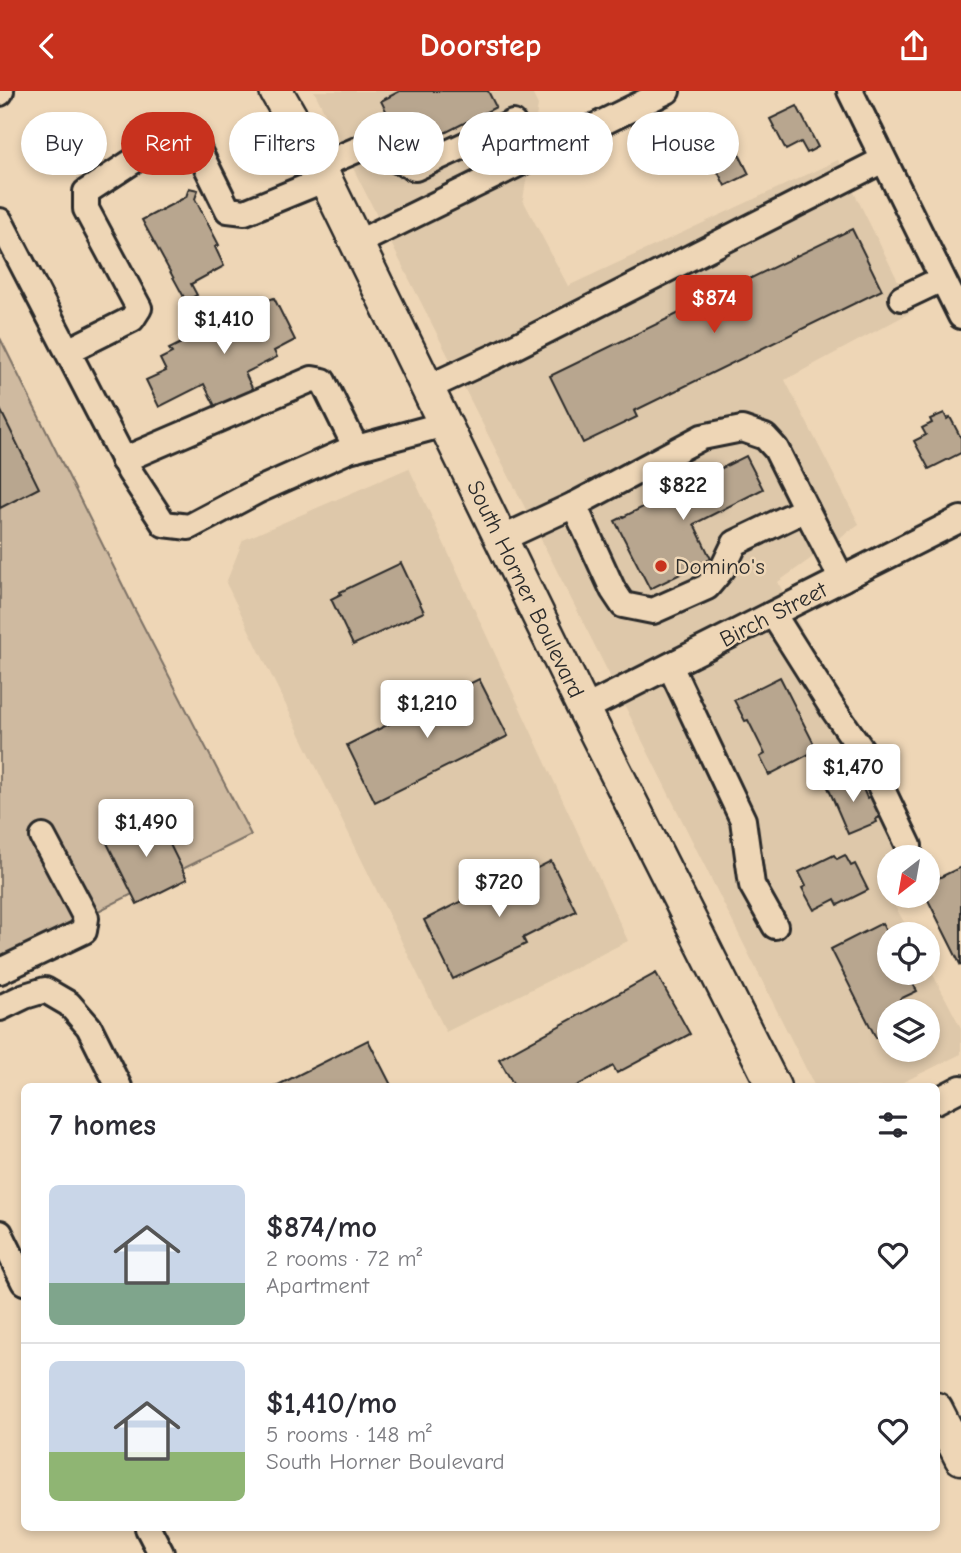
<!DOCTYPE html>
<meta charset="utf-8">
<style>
:root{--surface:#fff;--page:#f7f7f7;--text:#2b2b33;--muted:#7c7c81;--line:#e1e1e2;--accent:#c8321e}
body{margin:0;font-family:"Comic Neue",sans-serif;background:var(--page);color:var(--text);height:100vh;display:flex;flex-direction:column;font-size:26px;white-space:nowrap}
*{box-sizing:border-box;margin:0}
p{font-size:23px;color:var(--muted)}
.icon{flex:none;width:38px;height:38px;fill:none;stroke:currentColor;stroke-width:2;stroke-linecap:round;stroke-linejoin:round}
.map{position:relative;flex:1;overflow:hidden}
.sheet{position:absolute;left:21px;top:992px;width:919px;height:448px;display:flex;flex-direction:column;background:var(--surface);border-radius:10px;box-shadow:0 4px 10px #0003}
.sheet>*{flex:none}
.banner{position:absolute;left:21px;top:21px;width:920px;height:63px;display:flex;gap:14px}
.needle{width:46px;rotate:211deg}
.buttons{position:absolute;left:877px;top:754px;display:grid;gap:14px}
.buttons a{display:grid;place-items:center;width:63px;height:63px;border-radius:50%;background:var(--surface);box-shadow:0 4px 10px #0003;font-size:35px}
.price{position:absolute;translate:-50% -60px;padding:0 16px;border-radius:7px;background:#fff;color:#222;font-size:23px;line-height:46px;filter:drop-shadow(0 2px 4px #0008)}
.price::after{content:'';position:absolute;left:50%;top:42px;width:21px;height:16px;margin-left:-10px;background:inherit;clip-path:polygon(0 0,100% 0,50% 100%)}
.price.selected{background:var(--accent);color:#fff}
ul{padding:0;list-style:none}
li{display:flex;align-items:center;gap:21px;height:175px;padding:0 28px}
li+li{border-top:2px solid var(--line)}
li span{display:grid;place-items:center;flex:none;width:196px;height:140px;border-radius:10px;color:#555}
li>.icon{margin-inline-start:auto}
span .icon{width:84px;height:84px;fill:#fffc;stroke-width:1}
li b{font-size:30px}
h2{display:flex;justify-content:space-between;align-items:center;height:84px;padding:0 28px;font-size:30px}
.pill{padding:0 24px;border-radius:32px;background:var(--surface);box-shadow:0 4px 10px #0003;font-size:24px;line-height:63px}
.pill.selected{background:var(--accent);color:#fff}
header{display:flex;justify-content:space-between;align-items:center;height:91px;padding:0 28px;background:var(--accent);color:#fff;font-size:32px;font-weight:700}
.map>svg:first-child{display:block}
</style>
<header><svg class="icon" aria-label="back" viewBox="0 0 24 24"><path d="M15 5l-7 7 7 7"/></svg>Doorstep<svg class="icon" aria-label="share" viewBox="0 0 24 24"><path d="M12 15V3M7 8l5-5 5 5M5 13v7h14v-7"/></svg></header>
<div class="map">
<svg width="961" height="1462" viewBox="0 0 961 1462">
<rect width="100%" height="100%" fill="#eed6b6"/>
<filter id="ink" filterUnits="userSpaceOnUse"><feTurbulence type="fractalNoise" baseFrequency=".0143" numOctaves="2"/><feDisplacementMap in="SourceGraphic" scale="14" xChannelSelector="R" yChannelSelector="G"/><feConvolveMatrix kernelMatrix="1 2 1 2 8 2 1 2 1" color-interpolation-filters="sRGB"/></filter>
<g filter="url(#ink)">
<!-- built -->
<g fill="#dec8aa" fill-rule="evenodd">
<path d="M314,0H531L538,14L523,109L568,195L838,69L913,220L785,289L859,433L778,491L914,766H889V805L911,843L889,844V882H928V874L961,937V963L893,996H815L597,559ZM889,920H928V959H889Z"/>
<path d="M409,377L628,850L446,941L226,492L243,449Z"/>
</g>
<!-- green -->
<path fill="#cfbaa0" stroke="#7d7266" stroke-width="2" d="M0,247L135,519L251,744L0,869Z"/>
<!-- building -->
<g fill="#b8a68f" stroke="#2b2b2b" stroke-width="2">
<path d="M400,0H488L496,16L407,61L381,10Z"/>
<path d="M797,15L818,56L807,62L801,51L786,59L770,28Z"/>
<path d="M733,51L749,83L725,95L709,63Z"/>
<path d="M189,97L198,99L195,108L219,154L215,156L224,175L191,193L197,204L186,210L142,129L186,106Z"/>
<path d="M852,138L882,199L634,320L637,326L583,352L550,285Z"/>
<path d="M274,207L295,249L274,260L277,266L245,282L254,301L217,319L204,293L159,316L146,289L166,280L160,268L172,262L169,258L211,237L209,234L228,226L226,222L243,213L245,217Z"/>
<path d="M0,318L39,397L0,417Z"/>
<path d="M944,322L947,328L950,326L961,347V362L929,378L914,350L926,344L922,337L932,332L930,328Z"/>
<path d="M746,365L763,398L694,433L711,468L650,498L615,430Z"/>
<path d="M401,472L424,521L353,554L331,508L341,503L340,501Z"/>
<path d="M780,586L817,659L769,684L760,666L765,663L748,629L745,630L734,609Z"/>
<path d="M479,588L508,645L375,711L347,654Z"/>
<path d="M856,682L867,707L871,705L880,726L876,728L877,731L848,743L827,694Z"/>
<path d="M155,723L187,788L137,813L105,748Z"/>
<path d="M834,764L837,768L845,764L851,775L855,773L868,799L838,814L835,808L814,819L802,797L806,795L799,781Z"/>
<path d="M551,770L576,820L523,847L526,853L453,888L424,829L495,793L497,797Z"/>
<path d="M961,776V875L926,805H928V792Z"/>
<path d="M882,832L889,847V882H907L917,900L900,908L907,920H889V940L876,947L831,858Z"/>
<path d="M656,882L690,943L617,982L613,975L575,996H515L499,968Z"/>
<path d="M368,949L392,996H274Z"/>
</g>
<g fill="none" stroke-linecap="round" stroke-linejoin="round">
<!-- minor casing -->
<g stroke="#2b2b2b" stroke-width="30">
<g id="minor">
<path d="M850,0L961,225"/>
<path d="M0,2L1,0"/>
<path d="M319,75L366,55L415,77L513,32L528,68"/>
<path d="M0,130L130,381L164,433L189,436L259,399L349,359L445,333"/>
<path d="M357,152L667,0"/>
<path d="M902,207L942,188"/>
<path d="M68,260L132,228L139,217L86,118V101L170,46L190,42L228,119L245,121L326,88"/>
<path d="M427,297L496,265L883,69"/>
<path d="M123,369L312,288L323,290L356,357"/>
<path d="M574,414L702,346L742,338L765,346L776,358L806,418"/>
<path d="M501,448L574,414L613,499L623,514L653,520L707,496L723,477L735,452L806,418L842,488"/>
<path d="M773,523L833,618L866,665L909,755"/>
<path d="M670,575L743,729L752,794L775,835"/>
<path d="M584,618L961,428"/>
<path d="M0,880L84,840L86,827L43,746"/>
<path d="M0,917L25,905L45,899L69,913L89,936L119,996"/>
<path d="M936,1010L961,997"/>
<path d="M0,1142L24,1191"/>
<path d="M148,1437L161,1462"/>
</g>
</g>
<!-- major casing -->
<g stroke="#2b2b2b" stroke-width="37">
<g id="major">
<path d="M276,0L319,75L584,618L774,996"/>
<path d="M936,1318L961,1367"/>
</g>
</g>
<!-- minor -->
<use href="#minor" stroke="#eed6b6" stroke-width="24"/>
<!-- major -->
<use href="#major" stroke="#eed6b6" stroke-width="32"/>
</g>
</g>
<!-- markers -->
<circle fill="#c8321e" stroke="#eed6b6" stroke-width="2.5" cx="661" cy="475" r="7"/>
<g text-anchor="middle" stroke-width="5" stroke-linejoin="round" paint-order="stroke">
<!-- poi labels -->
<g font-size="23" fill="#2b2b2b" stroke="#eed6b6" text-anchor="start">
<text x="675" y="483">Domino's</text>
</g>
<!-- street labels -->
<g font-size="23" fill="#2b2b2b" stroke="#eed6b6">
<text transform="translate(526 498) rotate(64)" y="8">South Horner Boulevard</text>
<text transform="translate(773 523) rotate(-27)" y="8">Birch Street</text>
</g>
</g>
</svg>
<div class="buttons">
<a><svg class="needle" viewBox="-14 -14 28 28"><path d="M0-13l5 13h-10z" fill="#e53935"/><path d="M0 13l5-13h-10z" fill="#7c7c81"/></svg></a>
<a><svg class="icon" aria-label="locate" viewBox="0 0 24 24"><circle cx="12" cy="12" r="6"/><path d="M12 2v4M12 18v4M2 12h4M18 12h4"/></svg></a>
<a><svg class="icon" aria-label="layers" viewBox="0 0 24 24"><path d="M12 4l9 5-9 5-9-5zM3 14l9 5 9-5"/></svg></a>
</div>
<b class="price selected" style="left:714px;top:244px">$874</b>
<b class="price" style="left:224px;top:265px">$1,410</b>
<b class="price" style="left:683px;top:431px">$822</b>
<b class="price" style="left:427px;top:649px">$1,210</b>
<b class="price" style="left:853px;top:713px">$1,470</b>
<b class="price" style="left:146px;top:768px">$1,490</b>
<b class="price" style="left:499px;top:828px">$720</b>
<div class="banner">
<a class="pill">Buy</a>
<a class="pill selected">Rent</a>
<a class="pill">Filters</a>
<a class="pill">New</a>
<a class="pill">Apartment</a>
<a class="pill">House</a>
</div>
<section class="sheet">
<h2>7 homes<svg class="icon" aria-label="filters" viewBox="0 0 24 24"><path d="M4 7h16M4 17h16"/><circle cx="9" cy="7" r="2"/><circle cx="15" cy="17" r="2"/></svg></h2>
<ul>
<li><span style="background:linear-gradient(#c9d6e8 70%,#7fa58c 0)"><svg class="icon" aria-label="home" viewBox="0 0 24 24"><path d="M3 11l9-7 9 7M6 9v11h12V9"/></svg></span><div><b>$874/mo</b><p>2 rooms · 72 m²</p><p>Apartment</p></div><svg class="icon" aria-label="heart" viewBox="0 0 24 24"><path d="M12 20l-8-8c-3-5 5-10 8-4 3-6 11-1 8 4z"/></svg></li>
<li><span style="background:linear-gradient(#c9d6e8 65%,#8fb573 0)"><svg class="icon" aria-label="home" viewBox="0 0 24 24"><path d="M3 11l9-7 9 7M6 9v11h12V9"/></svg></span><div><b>$1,410/mo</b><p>5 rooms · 148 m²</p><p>South Horner Boulevard</p></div><svg class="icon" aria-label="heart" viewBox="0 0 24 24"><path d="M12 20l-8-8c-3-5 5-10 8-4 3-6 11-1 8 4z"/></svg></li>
</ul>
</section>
</div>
